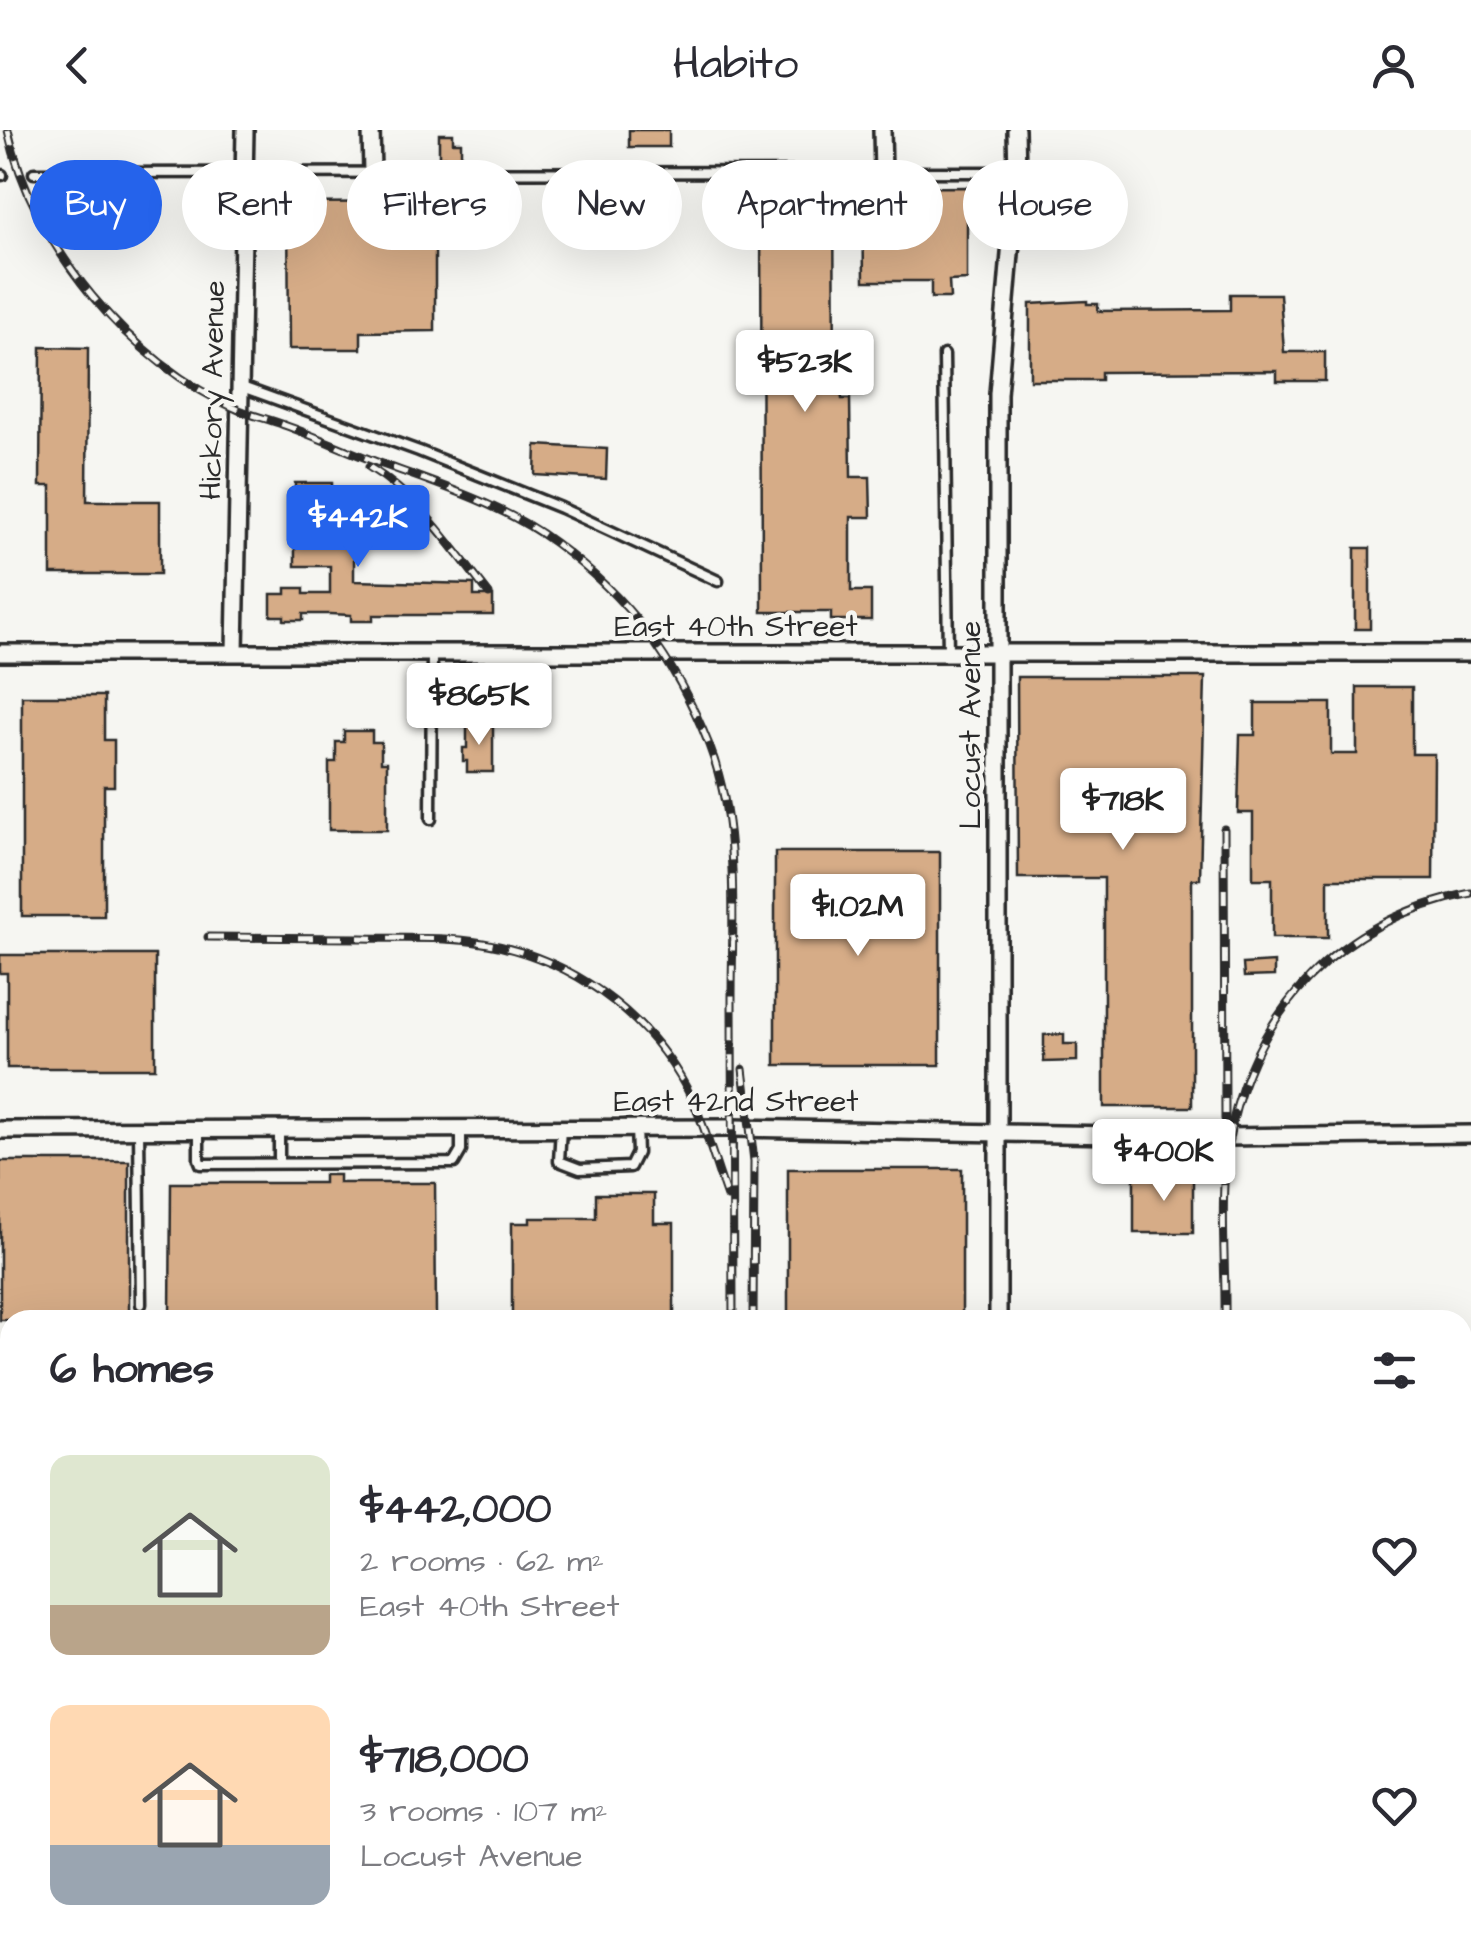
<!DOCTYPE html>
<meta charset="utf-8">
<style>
:root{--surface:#fff;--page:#f7f7f7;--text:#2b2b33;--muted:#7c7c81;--accent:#2563eb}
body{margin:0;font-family:"Architects Daughter",sans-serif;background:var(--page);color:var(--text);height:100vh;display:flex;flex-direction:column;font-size:38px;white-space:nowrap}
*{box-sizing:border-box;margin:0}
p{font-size:32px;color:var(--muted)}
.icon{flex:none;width:55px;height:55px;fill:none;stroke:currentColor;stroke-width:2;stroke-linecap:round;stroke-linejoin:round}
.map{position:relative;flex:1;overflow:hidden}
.panel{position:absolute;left:0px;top:1180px;width:1472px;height:642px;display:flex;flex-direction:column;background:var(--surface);border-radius:30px 30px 0 0;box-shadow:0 10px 40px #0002}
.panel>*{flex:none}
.guide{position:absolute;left:30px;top:30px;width:1412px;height:90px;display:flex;gap:20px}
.price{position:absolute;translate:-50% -85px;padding:0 22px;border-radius:10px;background:#fff;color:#222;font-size:32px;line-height:65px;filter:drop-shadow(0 2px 5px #0008)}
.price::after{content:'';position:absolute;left:50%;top:60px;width:30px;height:22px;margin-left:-15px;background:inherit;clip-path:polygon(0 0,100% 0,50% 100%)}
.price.on{background:var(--accent);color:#fff}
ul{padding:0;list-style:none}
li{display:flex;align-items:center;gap:30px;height:250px;padding:0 50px}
li span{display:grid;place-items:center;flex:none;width:280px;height:200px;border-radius:20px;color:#555}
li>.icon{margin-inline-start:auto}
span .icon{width:120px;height:120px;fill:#fffc;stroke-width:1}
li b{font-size:42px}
h2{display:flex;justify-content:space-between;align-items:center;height:120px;padding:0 50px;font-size:42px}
.chip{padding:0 35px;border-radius:45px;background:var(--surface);box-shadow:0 10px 40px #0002;font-size:35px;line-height:90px}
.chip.on{background:var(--accent);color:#fff}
header{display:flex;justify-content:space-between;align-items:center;height:130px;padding:0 50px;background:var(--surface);font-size:45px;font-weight:600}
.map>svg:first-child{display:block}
</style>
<header><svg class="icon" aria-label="back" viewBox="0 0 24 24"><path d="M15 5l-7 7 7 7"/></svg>Habito<svg class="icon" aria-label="person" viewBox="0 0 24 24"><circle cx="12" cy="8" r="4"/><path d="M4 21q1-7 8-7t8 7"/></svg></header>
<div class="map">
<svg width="1471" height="1821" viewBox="0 0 1471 1821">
<rect width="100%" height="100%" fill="#f6f6f2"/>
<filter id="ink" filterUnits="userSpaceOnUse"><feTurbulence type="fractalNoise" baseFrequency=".01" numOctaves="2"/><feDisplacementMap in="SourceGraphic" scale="20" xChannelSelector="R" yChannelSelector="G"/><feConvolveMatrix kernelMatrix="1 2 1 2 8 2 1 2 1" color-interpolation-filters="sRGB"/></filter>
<g filter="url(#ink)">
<!-- building -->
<g fill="#d6ac87" stroke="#2b2b2b" stroke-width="2.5">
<rect x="629" y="0" width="40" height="17"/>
<path d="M439,4H453V12H461V27H439Z"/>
<path d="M834,55L835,261H841L842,269H850L851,347H870L871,387H851V461H871V490H831V482H762L761,56Z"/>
<path d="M967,57V150L949,151L950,168H931V151H864L863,58Z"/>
<path d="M435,72V201L361,202V219H289L288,73Z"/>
<path d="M1230,164H1280L1284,222H1325V251H1277V241L1101,242V250H1030V174L1087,171V174H1098V181L1230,180Z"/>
<path d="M41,217L88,218L87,371H160V444H51V356H40Z"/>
<path d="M536,315L607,319L606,349L535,345Z"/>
<path d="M295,353H332V363H354V451L474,454V466H493V485H373V491H351V485L330,484H303V490H284V486H271V464H286V458H304V464H330V436H295Z"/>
<rect x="1355" y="418" width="15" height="81"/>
<path d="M1017,547H1205L1200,749H1192V977H1104V748H1018Z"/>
<path d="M1357,557H1412V624H1434L1433,749H1328V808H1272V749H1253V683H1238L1240,605H1255V573H1331V624H1357Z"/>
<path d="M22,566H104V610H114V656H104V786H22Z"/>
<path d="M467,593H493V642H467V631H463V618H467Z"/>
<path d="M344,601H372V612H381V632H387V700H329V632H336V612H344Z"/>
<rect x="775" y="722" width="165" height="213"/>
<path d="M0,825H155V938H7V843H0Z"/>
<path d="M1274,832V846L1244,847L1243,834Z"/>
<path d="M1064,904V914H1077V931L1044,932V905Z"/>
<rect x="0" y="1031" width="129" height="159"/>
<rect x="788" y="1039" width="174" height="151"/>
<rect x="1134" y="1044" width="59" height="59"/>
<path d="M324,1045H339V1053H435L436,1190H170L171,1053H324Z"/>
<path d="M596,1064H654V1093H674V1190H512V1093H530V1088H596Z"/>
</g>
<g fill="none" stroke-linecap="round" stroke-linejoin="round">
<!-- lane casing -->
<g stroke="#2b2b2b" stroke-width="15">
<g id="lane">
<path d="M34,43L1017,42"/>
<path d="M0,45H2"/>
<path d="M944,225L948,524"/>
<path d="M242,257L419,321L561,378L718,451"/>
<path d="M431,689L432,522"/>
<path d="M561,998L559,1031L580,1039L630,1037L637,1023L636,998"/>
<path d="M139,999L141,1174"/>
<path d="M199,999V1029L201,1034L454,1033L461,1021V999"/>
<path d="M279,1033V999"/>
</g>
</g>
<!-- street casing -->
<g stroke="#2b2b2b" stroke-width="22">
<g id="street">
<path d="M371,0L372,42"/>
<path d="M882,0L883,44"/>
<path d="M235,522L245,0"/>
<path d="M0,523H1471"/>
<path d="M0,1000L733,998L1225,1007L1471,1004"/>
<path d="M998,1190V264L1017,42L1016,0"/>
<path d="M1462,1481H1471"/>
<path d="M0,1482H10"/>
<path d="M999,1812V1821"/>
</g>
</g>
<!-- lane -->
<use href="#lane" stroke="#f6f6f2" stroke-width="8"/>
<!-- street -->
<use href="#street" stroke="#f6f6f2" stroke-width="15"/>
<!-- rail casing -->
<g stroke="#2b2b2b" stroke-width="9">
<g id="rail">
<path d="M8,0C32,115 131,234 239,280C253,286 269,289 284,295C318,307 351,323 385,335C442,356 506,376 555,413C629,468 675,529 709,615C740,695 732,785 732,870C732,976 732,1083 733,1190"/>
<path d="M369,337C420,368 453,419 489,464"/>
<path d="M1224,699L1225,989"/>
<path d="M208,807C259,807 310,808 361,808C402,809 443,806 483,813C569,827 646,882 687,959C705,994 714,1031 727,1067"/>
<path d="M743,939L754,1031L753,1190"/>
<path d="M1225,1190C1226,1135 1219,1069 1228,1014C1252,881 1338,790 1471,763"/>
<path d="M0,1232H10"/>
<path d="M0,1727H10"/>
<path d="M649,1812L657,1821"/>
<path d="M732,1821V1812"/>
<path d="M1223,1821V1812"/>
</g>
</g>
<!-- rail -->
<use href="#rail" stroke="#f6f6f2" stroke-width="5" stroke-dasharray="15" stroke-linecap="butt"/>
</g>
</g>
<g text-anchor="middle" stroke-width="9" stroke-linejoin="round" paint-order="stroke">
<!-- street labels -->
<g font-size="30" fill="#2b2b2b" stroke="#f6f6f2">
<text transform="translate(212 260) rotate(-89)" y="10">Hickory Avenue</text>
<text x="736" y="506">East 40th Street</text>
<text transform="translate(970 595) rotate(-90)" y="10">Locust Avenue</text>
<text x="736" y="981">East 42nd Street</text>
</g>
</g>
</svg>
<b class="price" style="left:805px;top:285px">$523K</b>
<b class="price on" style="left:358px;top:440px">$442K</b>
<b class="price" style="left:479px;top:618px">$865K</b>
<b class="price" style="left:1123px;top:723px">$718K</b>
<b class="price" style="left:858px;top:829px">$1.02M</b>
<b class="price" style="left:1164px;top:1074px">$400K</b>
<div class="guide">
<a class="chip on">Buy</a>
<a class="chip">Rent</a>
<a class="chip">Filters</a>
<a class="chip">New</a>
<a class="chip">Apartment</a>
<a class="chip">House</a>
</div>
<section class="panel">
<h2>6 homes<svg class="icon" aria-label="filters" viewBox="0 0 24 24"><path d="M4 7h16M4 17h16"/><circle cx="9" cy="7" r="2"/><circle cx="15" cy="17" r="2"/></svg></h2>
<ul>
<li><span style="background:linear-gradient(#dfe7d0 75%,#b9a48a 0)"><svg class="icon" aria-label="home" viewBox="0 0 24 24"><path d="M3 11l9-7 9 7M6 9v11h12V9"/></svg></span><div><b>$442,000</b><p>2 rooms · 62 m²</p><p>East 40th Street</p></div><svg class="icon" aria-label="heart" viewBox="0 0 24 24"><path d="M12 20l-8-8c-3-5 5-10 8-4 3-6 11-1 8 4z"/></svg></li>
<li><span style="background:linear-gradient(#ffd9b3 70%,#9aa5b1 0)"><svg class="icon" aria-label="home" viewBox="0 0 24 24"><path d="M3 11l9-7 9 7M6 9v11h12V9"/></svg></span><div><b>$718,000</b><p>3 rooms · 107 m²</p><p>Locust Avenue</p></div><svg class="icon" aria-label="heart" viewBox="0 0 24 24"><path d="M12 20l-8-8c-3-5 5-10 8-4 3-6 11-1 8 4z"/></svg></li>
</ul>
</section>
</div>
